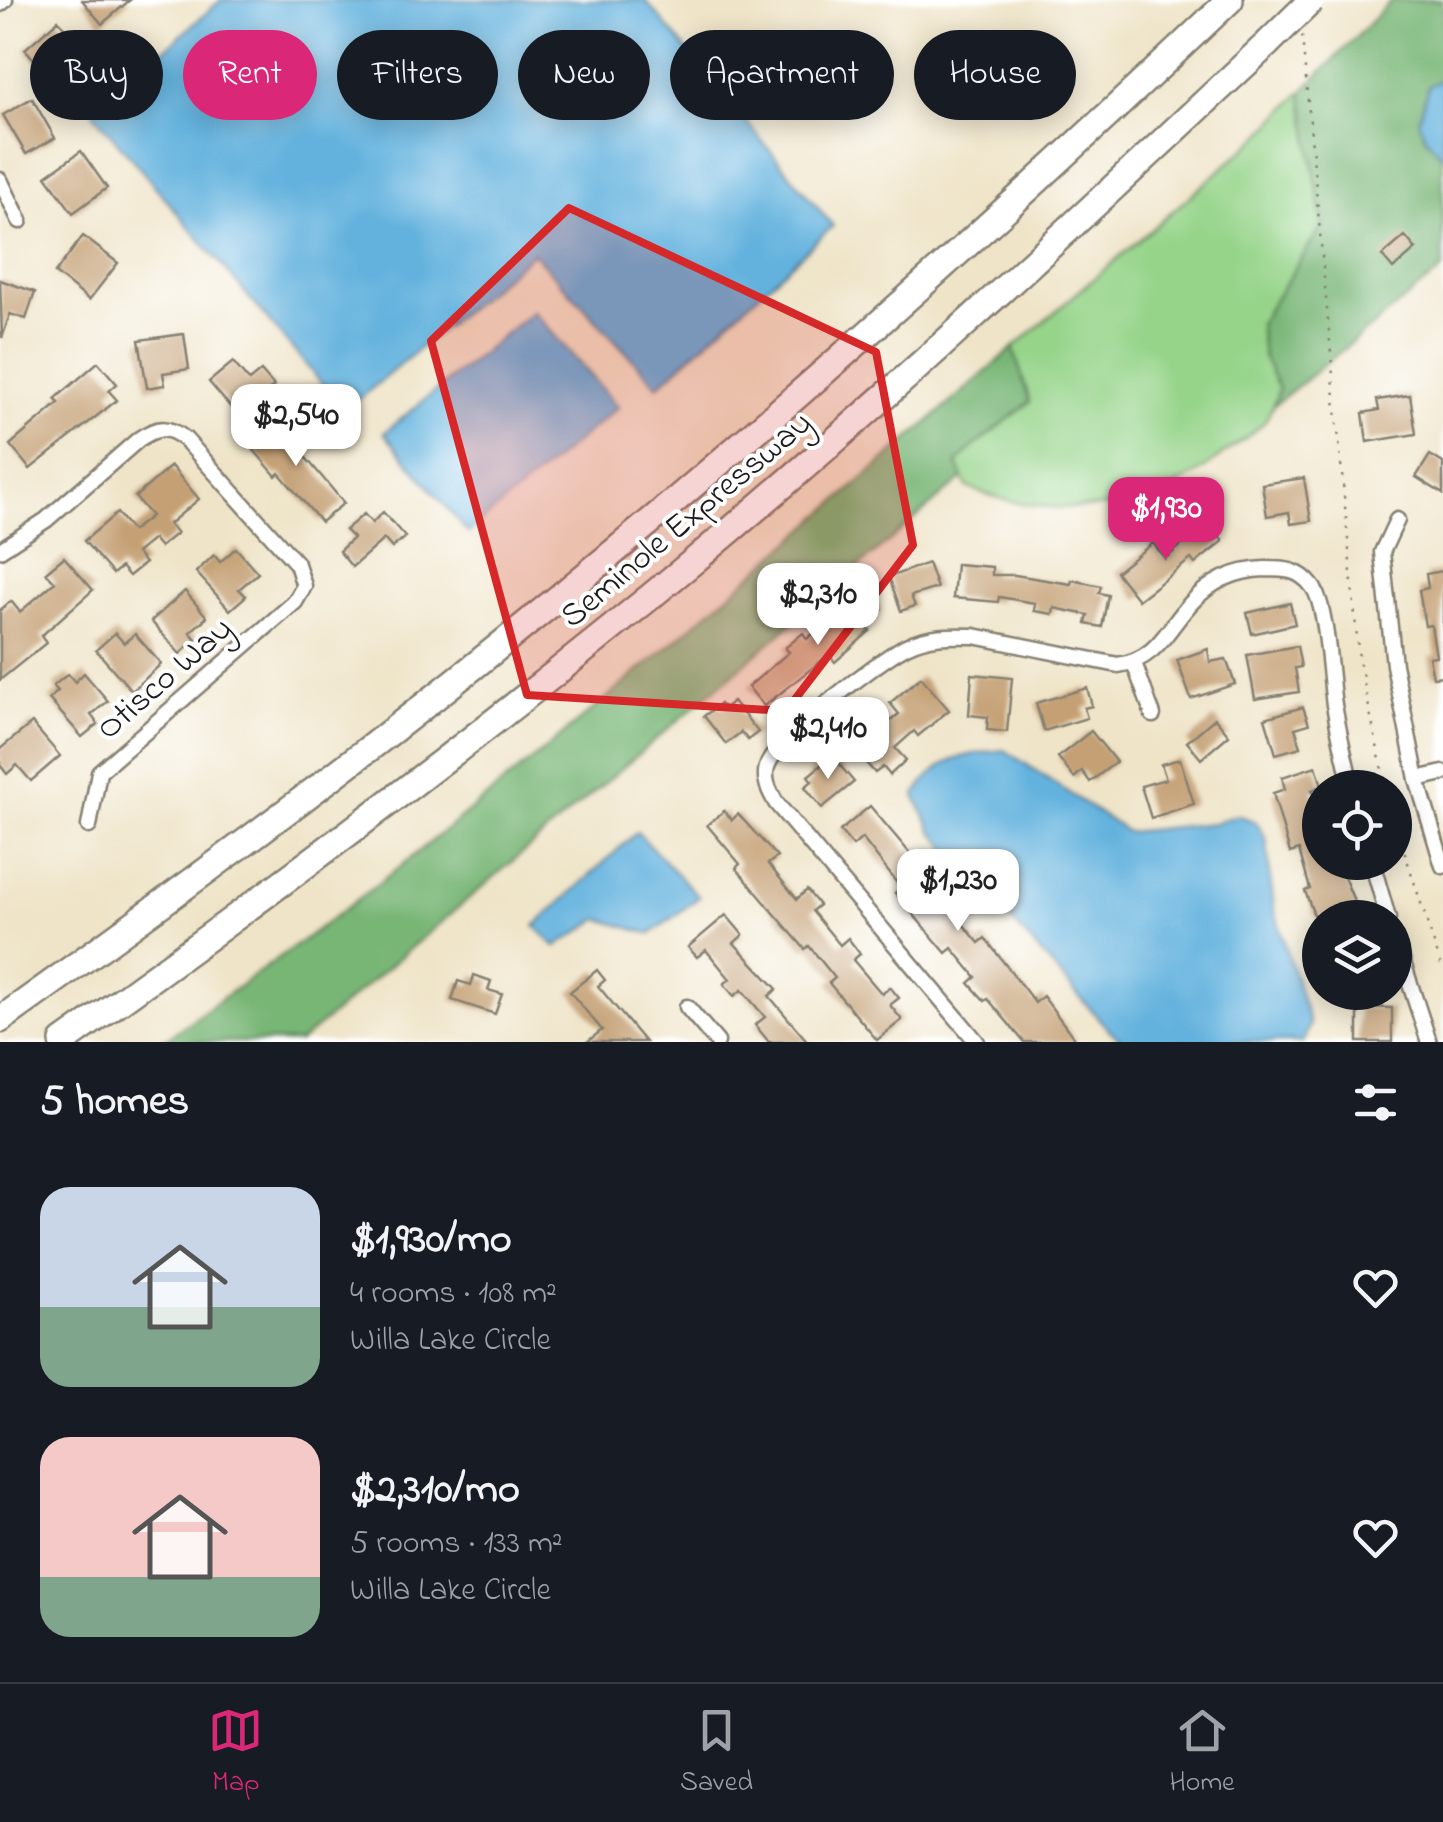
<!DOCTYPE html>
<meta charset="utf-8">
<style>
:root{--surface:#171b24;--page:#242831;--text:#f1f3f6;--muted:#9ea1a6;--line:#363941;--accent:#db2777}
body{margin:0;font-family:"Indie Flower",sans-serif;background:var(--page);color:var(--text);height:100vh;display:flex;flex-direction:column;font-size:38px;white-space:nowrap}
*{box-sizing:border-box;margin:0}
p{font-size:32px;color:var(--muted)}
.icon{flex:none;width:55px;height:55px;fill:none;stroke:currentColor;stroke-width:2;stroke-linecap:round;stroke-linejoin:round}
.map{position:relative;height:1042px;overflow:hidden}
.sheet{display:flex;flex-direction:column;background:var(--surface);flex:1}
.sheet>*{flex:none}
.top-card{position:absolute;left:30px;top:30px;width:1385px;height:90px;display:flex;gap:20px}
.tools{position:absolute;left:1302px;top:770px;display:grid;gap:20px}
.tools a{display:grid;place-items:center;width:110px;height:110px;border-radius:50%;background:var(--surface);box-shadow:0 5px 25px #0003;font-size:50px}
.price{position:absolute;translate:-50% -85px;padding:0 22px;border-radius:20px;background:#fff;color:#222;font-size:32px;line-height:65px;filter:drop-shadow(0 2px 5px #0008)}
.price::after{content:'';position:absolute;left:50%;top:60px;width:30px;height:22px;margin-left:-15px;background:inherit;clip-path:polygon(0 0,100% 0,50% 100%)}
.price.current{background:var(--accent);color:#fff}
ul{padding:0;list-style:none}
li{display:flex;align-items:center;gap:30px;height:250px;padding:0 40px}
li span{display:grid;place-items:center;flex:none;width:280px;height:200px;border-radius:30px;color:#555}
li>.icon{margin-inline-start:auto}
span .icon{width:120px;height:120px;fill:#fffc;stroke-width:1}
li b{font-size:42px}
h2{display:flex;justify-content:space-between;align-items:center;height:120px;padding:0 40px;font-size:42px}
.pill{padding:0 35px;border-radius:45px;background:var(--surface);box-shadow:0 5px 25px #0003;font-size:35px;line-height:90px}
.pill.current{background:var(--accent);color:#fff}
.tabs{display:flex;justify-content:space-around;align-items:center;height:140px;border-top:2px solid var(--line);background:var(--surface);font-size:28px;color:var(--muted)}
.tabs a{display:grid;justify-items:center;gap:5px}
.tabs .current{color:var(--accent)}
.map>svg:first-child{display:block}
</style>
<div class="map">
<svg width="1443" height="1042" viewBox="0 0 1443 1042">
<rect width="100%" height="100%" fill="#fff"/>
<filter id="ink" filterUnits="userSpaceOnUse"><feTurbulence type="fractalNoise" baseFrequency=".01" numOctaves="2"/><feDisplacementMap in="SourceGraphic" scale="20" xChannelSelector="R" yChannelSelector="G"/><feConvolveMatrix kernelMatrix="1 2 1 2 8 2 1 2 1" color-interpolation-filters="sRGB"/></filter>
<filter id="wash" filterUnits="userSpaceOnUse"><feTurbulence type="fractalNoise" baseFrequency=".0048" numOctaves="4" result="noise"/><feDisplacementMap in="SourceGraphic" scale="40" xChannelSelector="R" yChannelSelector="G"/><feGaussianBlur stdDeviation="2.25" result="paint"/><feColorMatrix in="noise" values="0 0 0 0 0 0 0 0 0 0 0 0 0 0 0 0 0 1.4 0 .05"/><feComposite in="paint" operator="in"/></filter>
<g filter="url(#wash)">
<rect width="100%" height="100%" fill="#efe4c8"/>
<!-- green -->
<path fill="#96d48a" stroke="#597853" stroke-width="2.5" d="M1302,92L1323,225L1259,324L1263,356L1279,389C1265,431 1260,426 1227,451C1207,467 1187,482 1162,492C1102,516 1026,512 967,487L956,464L973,447L1030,402L1013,348L1260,136Z"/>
<!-- forest -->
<g fill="#78b676" stroke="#4a6949" stroke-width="2.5">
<path d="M1392,0H1443V79L1429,86L1425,136L1443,157V269L1273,406L1279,389L1263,356L1259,324L1323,225L1302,92Z"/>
<path d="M1013,348L1030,402L973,447L957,464L963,478L300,1042H162C231,991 302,943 370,890C591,717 802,533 1013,348Z"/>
</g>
<!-- water -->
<g fill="#64b2de" stroke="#40677d" stroke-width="2.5">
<path d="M221,0H645L833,226L658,386L533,253L345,411L93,113Z"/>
<path d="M1443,79V157L1425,136L1418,120L1429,86Z"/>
<path d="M533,311L618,407L468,533L384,433Z"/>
<path d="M1005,750L1127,832L1214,823L1238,815L1256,822L1266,838L1274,908L1310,1025L1303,1042H1124L1108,1029L933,832L915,796C936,758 965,754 1005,750Z"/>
<path d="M637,832L699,897L651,934L599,919L556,947L535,926Z"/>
</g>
<g id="blocks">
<!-- building -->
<g fill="#c5a074">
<path d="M82,0H130L102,24Z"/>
<path d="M58,20L80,46L47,74L25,49Z"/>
<path d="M32,98L55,138L26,154L3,115Z"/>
<path d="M81,151L107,188L73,213L46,176Z"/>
<path d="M83,236L118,263L89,300L55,273Z"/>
<path d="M1405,236L1416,249L1393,269L1382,256Z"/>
<path d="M0,280L35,292L26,319L10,314L2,338Z"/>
<path d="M184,334L189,369L163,373L165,385L147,388L139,340Z"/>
<path d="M98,362L117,384L109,391L117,400L30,469L10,445L59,403L55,399Z"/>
<path d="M233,362L249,381L261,371L274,386L239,417L209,382Z"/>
<path d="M1410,395L1416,434L1367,442L1363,413L1379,410L1377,400Z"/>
<path d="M271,421L285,437L292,431L308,449L302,453L344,503L321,522L279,473L276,476L247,442Z"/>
<path d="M1430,455L1443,463V494L1416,477Z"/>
<path d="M171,466L199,499L169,524L177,533L160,547L153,539L136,553L145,563L129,576L121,567L113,574L84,541L117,513L132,531L151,516L135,497Z"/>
<path d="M1304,478L1311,521L1291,524L1289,512L1267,516L1262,484Z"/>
<path d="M383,512L405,537L392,548L384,539L352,567L339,551L353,538L345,530L364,514L372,523Z"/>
<path d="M1208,523L1223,541L1195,564L1191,559L1138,600L1116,572L1153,543L1165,559Z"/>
<path d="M236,548L258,573L239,589L246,596L230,610L196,572L214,555L220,562Z"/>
<path d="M64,557L93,590L41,636L46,643L0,680V610L11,601L20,612L55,582L46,572Z"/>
<path d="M928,563L937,588L911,596L915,606L901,611L889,577Z"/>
<path d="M956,564L992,567V575H1015L1071,584L1072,580L1101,586L1099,593L1108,595L1102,627L1086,624L1088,615L1054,608L1053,614L1034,611L1035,603L999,597L998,602L953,598Z"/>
<path d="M1443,571V676L1433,677L1429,657L1436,656L1431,625L1425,626L1419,590L1428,588L1426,574Z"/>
<path d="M866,590L882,610L864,625L870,631L835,662L829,655L764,706L748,687L789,652L785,648L803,633L807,639Z"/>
<path d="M185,591L207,617L190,632L196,639L180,654L151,621Z"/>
<path d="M1290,603L1295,624L1252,634L1247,613Z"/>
<path d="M115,633L124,643L135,634L161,664L132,691L96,650Z"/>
<path d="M1297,646L1301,667L1295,668L1299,692L1255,699L1247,655Z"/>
<path d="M1208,649L1210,662L1226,659L1235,684L1191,699L1177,660Z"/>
<path d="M84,673L108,701L91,715L98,724L82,737L49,699L58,691L53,686L68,674L75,682Z"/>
<path d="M972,674L1012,678L1007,732L987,730L988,717L969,715Z"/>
<path d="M921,677L949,710L918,736L914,731L895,748L906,760L890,775L883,767L875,773L850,744L865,730L871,737L899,714L890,703Z"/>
<path d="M1087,688L1092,706L1084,708L1087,718L1044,731L1036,703Z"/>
<path d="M733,701L758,732L748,740L741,732L726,744L704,716L720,704L724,708Z"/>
<path d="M1303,707L1309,724L1295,728L1301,747L1276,754L1265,718Z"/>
<path d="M1215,718L1229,735L1201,759L1187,742Z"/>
<path d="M32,723L60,756L31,781L17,765L7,774L0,765V749Z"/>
<path d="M1091,731L1116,762L1090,782L1082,771L1074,778L1058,757Z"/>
<path d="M832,756L854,782L822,808L805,787L812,781L808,776Z"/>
<path d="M1180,759L1194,804L1151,818L1141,786L1166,779L1161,764Z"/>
<path d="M1316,766L1322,786L1312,790L1320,815V862H1338L1361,918H1315L1305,891L1310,889L1299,850L1290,853L1273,793L1285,789L1282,777Z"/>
<path d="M870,806L947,897L952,892L966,910L957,917L979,943L985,938L1035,1003L1043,996L1077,1042H1024L988,999L985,1001L969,983L976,977L952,948L946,953L895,893L901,888L862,838L853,846L840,831Z"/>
<path d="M724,811L732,820L738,814L777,857L768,864L797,899L807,890L819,905L812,911L840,945L848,938L860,954L853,960L882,994L890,987L899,998L890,1005L902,1020L877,1040L829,983L835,978L809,946L805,949L763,900L736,868L740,864L707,825Z"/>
<path d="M726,915L743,935L734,943L777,989L769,996L808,1042H769L755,1025L765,1017L742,990L734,996L724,984L730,979L706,950L697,957L688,947Z"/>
<path d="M597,970L605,980L598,986L645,1042H587L602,1030L570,992Z"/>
<path d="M474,975L491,981L488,990L502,994L495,1014L452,1000L458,981L471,985Z"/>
<path d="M1358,1007L1392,1008V1042H1358Z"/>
</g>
</g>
</g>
<g filter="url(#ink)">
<use href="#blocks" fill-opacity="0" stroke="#868072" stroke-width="2.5"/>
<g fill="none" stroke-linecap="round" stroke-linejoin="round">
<!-- minor casing -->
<g stroke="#868072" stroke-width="19">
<g id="minor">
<path d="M0,4L5,0"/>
<path d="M0,180L20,221"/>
<path d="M1397,520L1382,552L1394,665L1417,779"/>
<path d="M0,550L46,520L139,439C157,427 167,425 185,439L297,564L304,586L295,602L99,772L89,826"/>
<path d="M1134,663L1153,715"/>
<path d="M1443,773L1417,779L1443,866"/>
<path d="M1372,862L1388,918"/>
<path d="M1395,938L1429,1042"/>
<path d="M687,1007L717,1042"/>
<path d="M977,1042L776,803C770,792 763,780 767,767C774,740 879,660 906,646C928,635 950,635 974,636L1118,665C1157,660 1167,629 1191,603C1211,581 1235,570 1265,569C1285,569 1299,569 1312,586C1327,604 1330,679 1334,705C1339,733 1345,760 1352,788"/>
</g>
</g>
<!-- motorway casing -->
<g stroke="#868072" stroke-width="30">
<g id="motorway">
<path d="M0,1020C174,896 348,769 514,634C762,433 999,220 1230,0"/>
<path d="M63,1042C279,888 491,729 695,560C892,396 1080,219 1267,44"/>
</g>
</g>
<!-- path -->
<g stroke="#868072" stroke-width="2.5" stroke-dasharray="2.5 8" stroke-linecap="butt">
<path d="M1302,36L1359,660L1386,788"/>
<path d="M1395,822L1443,972"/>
</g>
<!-- minor -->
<use href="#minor" stroke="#fff" stroke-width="14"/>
<!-- motorway -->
<use href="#motorway" stroke="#fff" stroke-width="25"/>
<!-- motorway-bridge casing -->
<g stroke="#868072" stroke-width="30" stroke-linecap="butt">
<path id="motorway-bridge" d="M1267,44L1312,0"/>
</g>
<!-- motorway-bridge -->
<use href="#motorway-bridge" stroke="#fff" stroke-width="25"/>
</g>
</g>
<!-- marked area -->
<path fill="#d62828" fill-opacity="0.2" stroke="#d62828" stroke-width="8" stroke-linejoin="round" d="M569,208L876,352L913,545L786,711L527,695L431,341Z"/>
<g text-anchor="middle" stroke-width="8" stroke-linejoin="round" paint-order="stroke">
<!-- street labels -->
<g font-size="35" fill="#1c1c1c" stroke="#fff">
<text transform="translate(685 518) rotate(-40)" y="12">Seminole Expressway</text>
<text transform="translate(163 677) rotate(-41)" y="12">Otisco Way</text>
</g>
</g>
</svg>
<div class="tools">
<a><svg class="icon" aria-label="locate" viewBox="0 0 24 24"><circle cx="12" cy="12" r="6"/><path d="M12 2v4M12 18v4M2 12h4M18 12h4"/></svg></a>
<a><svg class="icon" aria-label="layers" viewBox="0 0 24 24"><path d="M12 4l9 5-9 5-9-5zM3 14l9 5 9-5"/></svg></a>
</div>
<b class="price" style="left:296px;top:469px">$2,540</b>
<b class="price current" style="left:1166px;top:562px">$1,930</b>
<b class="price" style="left:818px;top:648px">$2,310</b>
<b class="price" style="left:828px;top:782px">$2,410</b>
<b class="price" style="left:958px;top:934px">$1,230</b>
<div class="top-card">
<a class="pill">Buy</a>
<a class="pill current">Rent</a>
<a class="pill">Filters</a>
<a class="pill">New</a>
<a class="pill">Apartment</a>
<a class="pill">House</a>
</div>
</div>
<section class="sheet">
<h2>5 homes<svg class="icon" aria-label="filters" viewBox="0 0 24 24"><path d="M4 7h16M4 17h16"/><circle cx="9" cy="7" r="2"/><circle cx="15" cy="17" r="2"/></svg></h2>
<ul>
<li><span style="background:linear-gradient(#c9d6e8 60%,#7fa58c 0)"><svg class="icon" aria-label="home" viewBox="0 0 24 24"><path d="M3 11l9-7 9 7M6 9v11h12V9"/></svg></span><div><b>$1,930/mo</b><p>4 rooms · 108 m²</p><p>Willa Lake Circle</p></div><svg class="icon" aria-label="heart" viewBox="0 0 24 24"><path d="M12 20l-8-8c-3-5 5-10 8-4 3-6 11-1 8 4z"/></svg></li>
<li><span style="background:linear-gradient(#f6c9c9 70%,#7fa58c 0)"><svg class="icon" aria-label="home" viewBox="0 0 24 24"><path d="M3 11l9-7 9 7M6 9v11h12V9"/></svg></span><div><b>$2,310/mo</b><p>5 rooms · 133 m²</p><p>Willa Lake Circle</p></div><svg class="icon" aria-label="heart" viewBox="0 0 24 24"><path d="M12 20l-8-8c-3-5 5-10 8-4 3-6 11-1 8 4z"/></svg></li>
</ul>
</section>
<nav class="tabs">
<a class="current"><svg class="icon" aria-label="map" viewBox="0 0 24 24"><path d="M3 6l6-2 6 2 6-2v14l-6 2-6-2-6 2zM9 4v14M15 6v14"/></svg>Map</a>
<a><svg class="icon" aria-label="saved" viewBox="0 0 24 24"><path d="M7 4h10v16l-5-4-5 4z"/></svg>Saved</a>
<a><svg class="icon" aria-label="home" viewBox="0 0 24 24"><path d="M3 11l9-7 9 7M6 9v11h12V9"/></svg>Home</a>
</nav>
